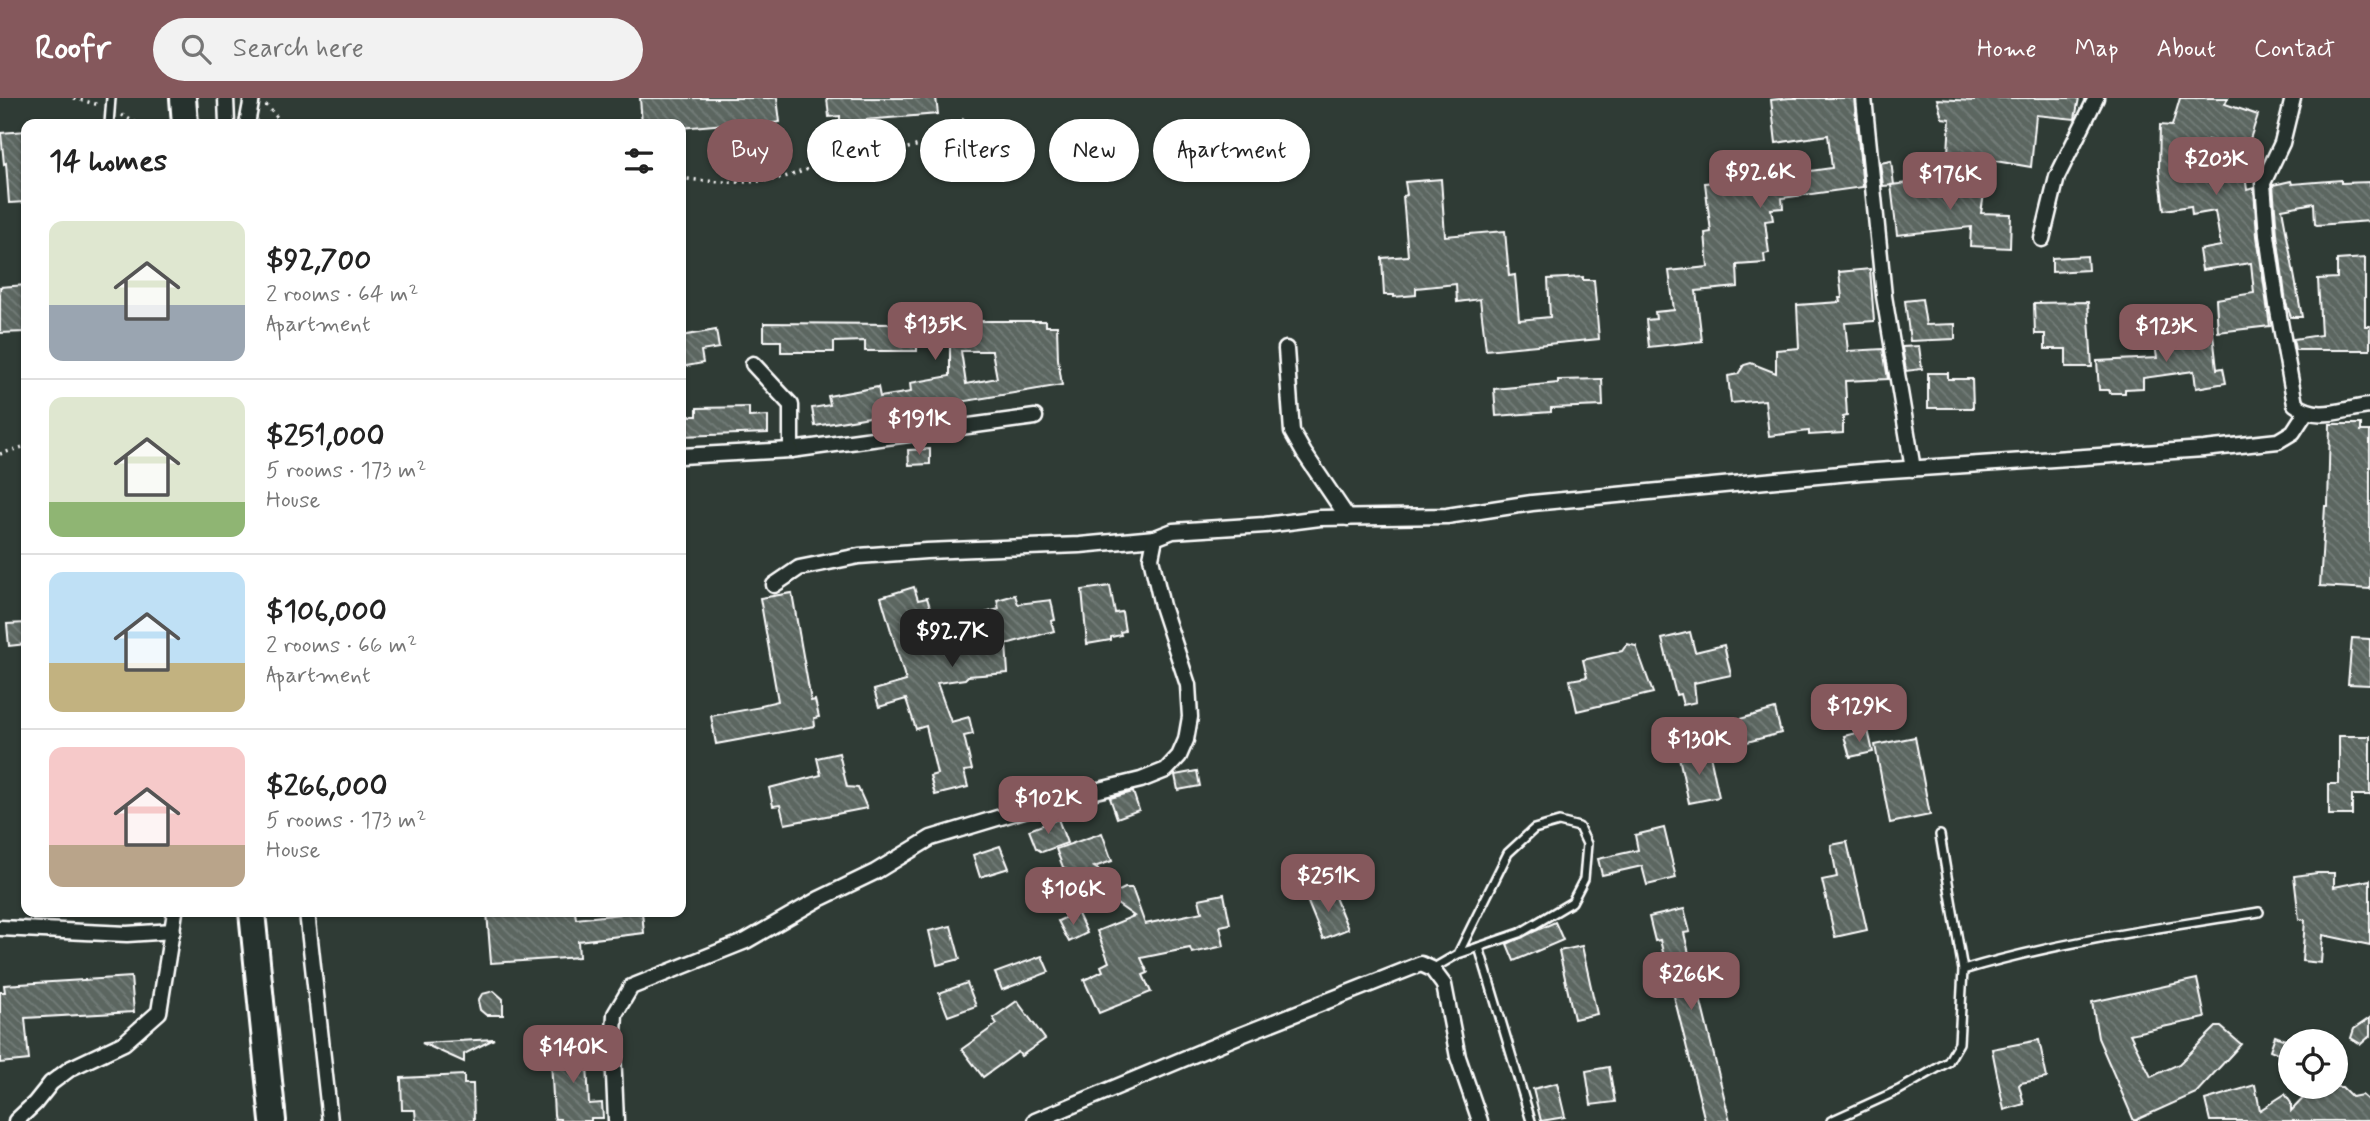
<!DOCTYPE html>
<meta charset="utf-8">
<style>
:root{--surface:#fff;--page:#f2f2f2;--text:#222;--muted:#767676;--line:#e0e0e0;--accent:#85585c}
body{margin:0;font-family:Mynerve,sans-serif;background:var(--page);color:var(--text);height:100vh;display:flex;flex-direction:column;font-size:26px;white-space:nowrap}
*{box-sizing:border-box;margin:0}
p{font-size:23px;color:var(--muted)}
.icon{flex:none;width:38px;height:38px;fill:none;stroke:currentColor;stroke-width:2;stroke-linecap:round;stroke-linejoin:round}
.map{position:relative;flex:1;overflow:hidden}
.drawer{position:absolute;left:21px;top:21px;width:665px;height:798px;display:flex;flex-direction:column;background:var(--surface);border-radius:14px;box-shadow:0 2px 5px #0004}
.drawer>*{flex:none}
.top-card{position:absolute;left:707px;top:21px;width:665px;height:63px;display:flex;gap:14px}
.fabs{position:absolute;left:2278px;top:931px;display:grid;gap:14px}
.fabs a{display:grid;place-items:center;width:70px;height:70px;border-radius:50%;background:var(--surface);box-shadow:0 2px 5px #0004;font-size:35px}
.price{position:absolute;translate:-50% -60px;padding:0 16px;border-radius:14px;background:var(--accent);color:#fff;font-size:23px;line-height:46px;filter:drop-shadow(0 2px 4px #0008)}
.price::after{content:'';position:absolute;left:50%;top:42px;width:21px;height:16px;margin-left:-10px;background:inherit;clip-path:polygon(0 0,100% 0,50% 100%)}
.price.selected{background:#222;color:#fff}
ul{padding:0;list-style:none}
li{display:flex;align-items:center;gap:21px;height:175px;padding:0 28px}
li+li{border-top:2px solid var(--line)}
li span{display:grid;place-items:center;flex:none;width:196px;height:140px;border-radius:14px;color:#555}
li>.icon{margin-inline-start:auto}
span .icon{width:84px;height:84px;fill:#fffc;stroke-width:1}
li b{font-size:30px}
h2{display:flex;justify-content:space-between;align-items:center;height:84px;padding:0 28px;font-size:30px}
.chip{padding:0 24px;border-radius:32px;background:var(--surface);box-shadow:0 2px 5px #0004;font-size:24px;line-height:63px}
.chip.selected{background:var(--accent);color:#fff}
header{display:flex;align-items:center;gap:42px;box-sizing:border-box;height:98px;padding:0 35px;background:var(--accent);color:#fff}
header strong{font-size:33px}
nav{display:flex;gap:38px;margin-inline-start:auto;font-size:24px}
.search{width:490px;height:63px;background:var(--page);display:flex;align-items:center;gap:18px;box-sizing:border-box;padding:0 24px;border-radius:38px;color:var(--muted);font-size:26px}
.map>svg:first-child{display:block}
</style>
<header>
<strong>Roofr</strong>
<div class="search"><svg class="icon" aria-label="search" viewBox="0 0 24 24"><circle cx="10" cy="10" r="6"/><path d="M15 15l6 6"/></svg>Search here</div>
<nav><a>Home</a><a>Map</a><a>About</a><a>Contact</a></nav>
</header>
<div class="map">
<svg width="2370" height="1023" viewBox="0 0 2370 1023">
<defs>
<pattern id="building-back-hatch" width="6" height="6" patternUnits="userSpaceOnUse" patternTransform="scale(1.75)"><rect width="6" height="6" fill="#5b6661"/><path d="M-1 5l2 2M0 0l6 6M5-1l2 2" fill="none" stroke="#747d79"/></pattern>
</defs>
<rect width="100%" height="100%" fill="#2f3b35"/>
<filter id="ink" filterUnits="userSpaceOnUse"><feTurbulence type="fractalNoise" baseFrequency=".0143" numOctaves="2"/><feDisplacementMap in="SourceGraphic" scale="14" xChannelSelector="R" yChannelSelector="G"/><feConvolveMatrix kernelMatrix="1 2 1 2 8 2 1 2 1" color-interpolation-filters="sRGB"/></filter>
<g filter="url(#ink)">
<!-- building -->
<g fill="url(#building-back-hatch)" stroke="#fff" stroke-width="2" fill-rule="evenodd">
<path d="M640,0H777L780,24L760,27L759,23L681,30V26H642Z"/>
<path d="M827,0H936L938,16L840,24V18L829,19Z"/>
<path d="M1789,0H1854L1863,89L1782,100L1783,110L1771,111L1773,122L1765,123L1769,155L1764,156L1765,165L1737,167L1738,189L1696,193L1702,243L1649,249L1646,222L1656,221L1655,214L1674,212L1669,173L1708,169L1705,135L1711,134L1705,85L1752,80L1753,85L1781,82V77L1832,70L1828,37L1776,45L1771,2Z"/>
<path d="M1974,0H2079L2075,21L2036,17L2031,69L1948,55L1950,21L1942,20L1937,1L1974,3Z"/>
<path d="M2180,0H2228L2225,6L2258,17L2246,53L2208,42L2216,81L2245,77L2247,92L2254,90L2257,138L2270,228L2218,234L2216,201L2254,195L2251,165L2202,172L2199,152L2221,148L2215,113L2192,117L2191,108L2164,112L2159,71L2160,27L2172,28Z"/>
<path d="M26,33V104L9,105L6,65L4,66L1,35Z"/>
<path d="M1891,63L1894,87L1883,88L1880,65Z"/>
<path d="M1987,77L1981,115L2011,116L2010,150L1970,148L1971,129L1897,137L1891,87L1926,83L1927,95L1953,93L1955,80Z"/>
<path d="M1441,81L1445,138L1505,133L1509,178L1515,177L1519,222L1550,219L1548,181L1583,179V182H1594L1599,241L1486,252L1480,201L1457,204L1456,186L1416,190V197L1394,199V197H1384L1382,160L1408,158L1403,98L1407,97L1405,84Z"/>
<path d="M2341,82V85L2370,84V123L2317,127L2315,126L2314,105L2282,111L2302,219H2291L2286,205L2277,136L2273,87L2291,83L2292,86Z"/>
<path d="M2087,158L2088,172L2052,174V160Z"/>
<path d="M2365,160V228H2370V252H2295L2293,241L2321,237L2318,181L2337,180V162Z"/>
<path d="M1870,171L1874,223L1845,225L1848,253L1883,251L1888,281L1845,283L1847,318L1843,319V335L1809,337V333L1769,338L1765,302L1731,305L1728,278L1738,276L1744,267L1751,265L1776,275V252L1799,250L1797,207L1840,204L1839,200H1842L1839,174Z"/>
<path d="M26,187V234L0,235V189Z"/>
<path d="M1922,201L1926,227L1955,226V241L1910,243L1905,203Z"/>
<path d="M2088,204L2092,269H2066V251H2045V236H2035L2034,205Z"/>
<path d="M987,223H1046V228H1057L1058,261L1062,287L815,328L812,310L830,307L828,298L878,289L880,299L911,294L910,285L950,278V242H917V253H865V243L834,244V254H781V243H764V225L900,226ZM961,253H992L997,280L966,286Z"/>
<path d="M2212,227L2217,271L2223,270L2226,285L2196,290L2194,273L2143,280V290L2125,291V295H2110L2109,292H2099L2097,263L2157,260L2155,247L2188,242L2187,229Z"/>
<path d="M716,232L719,250L701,253L703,265L681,269V238Z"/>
<path d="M1919,248L1922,271L1906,273L1902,249Z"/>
<path d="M1928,275H1948V281H1972L1973,310H1928Z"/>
<path d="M1602,281L1603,308L1551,310V314L1496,318L1494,291L1558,285V282Z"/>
<path d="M749,309V319L768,318V335L681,338V318H697V310Z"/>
<path d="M2330,326H2361V333H2370V491L2320,488L2325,408H2328Z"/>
<path d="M930,351V366L909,367L908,352Z"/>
<path d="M1110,488L1115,515L1122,514L1125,533L1120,534L1121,537L1111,539V542L1087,546L1082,492Z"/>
<path d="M914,489L918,502L927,500L939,537L957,529L983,534L980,525L987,523L985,515L999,511L997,502L1015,497L1018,506L1051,502L1055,522L1051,523L1054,533L1006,546L1008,575L968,578L965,581L937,585L951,624L969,619L973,636L964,638L972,672L964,673L968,689L935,697L930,678L937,676L926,628L916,631L906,601L879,609L874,592L906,583L881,499Z"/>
<path d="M792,495L811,603L815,602L819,619L814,620L815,628L716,646L711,618L761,609V607L778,603L760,500Z"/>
<path d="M26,525V546L9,548L7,526Z"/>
<path d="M1690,534L1695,554L1724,547L1731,577L1694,585L1696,604L1683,607L1680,596L1676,597L1662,541Z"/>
<path d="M2352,540L2370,541V587L2348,586Z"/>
<path d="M1627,546L1636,548L1653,595L1577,613L1570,582L1587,579L1583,562L1622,553Z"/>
<path d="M1775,611L1781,635L1732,648L1726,625Z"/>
<path d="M1868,632L1873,654L1850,659L1844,638Z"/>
<path d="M2339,638H2370V697H2352V717H2329V686H2339Z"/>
<path d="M1915,639L1930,717L1890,725L1875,647Z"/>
<path d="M1709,652L1719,699L1689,705L1679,659Z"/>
<path d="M839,655L847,689L858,690L867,710L785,726L780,707L773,708L769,690L821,677L817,660Z"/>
<path d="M1197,673L1200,688L1178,692L1175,677Z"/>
<path d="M1133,694L1139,712L1117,720L1110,700Z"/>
<path d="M1058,721L1067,745L1042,754L1036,750L1029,732Z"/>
<path d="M1664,730L1676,780L1647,787L1642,768L1602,777L1598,761L1638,752L1635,737Z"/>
<path d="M1102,735L1112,763L1094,769L1102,774L1082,782L1063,769L1056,751Z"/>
<path d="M1847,744L1867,832L1835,839L1822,782L1837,779L1831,747Z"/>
<path d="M1000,748L1009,770L980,779L973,757Z"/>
<path d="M2317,775H2334V789L2370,782V847L2323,837L2321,865L2302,863L2305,822L2299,821L2294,778Z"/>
<path d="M1125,790H1132L1145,826L1202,814L1199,801L1224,796L1230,826L1220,828L1224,848L1192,855L1190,850L1141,860L1148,875L1143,877L1151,894L1099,915L1084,882L1103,873L1101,868L1109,864L1097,833L1134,818L1107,799Z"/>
<path d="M1332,792L1348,831L1323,841L1307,802Z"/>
<path d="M1684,811L1690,834L1684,835L1730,1023H1705L1660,842L1655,843L1649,819Z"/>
<path d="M487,814H575L576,821L620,816V814H642L644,835L578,843L579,859L491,865Z"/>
<path d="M1077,814L1087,835L1069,844L1058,823Z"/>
<path d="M1555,824L1563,842L1514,863L1507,846Z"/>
<path d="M951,828L960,861L937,867L929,833Z"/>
<path d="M1582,848L1597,916L1574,921L1559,853Z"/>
<path d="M1042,858L1049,874L1002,892L995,875Z"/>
<path d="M131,879L134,914L25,920L29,962L0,965V894H5L4,887Z"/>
<path d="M2197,881L2205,920L2130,936L2151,979L2179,966L2216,929H2221L2241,946L2196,995L2134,1023L2098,940L2092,904Z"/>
<path d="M967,885L976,908L948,918L939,895Z"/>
<path d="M494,893L503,901V917H486L480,912L478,903L482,896Z"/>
<path d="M1017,903L1045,941L1021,958L1018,954L983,979L962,951L997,926L993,920Z"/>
<path d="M2370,920V938L2361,946L2351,940L2354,931Z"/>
<path d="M2275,938L2291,944V961L2270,952Z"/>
<path d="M494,941L464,956V964L422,945Z"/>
<path d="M2039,942L2047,980L2021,985L2019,987L2024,1006L2004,1012L1992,951Z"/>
<path d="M586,944L589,1006L602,1005L603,1020H591V1023H560V1021H555L554,1017L551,962H558L557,946Z"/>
<path d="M1609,969L1615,1004L1591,1007L1586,973Z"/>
<path d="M464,977V986H473L474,1023H416L415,1012H402L401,980Z"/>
<path d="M1557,985L1565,1019L1541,1023L1533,991Z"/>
<path d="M2255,987L2260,1012L2285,996L2291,1005V1013L2314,989H2342L2352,999L2362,997L2370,1004V1023H2210L2205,1002Z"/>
</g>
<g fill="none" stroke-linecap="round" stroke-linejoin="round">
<!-- service casing -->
<g stroke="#fff" stroke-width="12">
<g id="service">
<path d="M109,26L111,0"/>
<path d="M1479,849L1531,1023"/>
<path d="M1432,871L1458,856L1520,835L1572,804L1584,781L1587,746L1579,729L1559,724L1534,731L1508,755L1458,856"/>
<path d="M1963,872C2060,843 2160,830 2259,814"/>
<path d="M1831,1023L1899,992L1948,964L1959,945L1963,872L1940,737"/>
</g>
</g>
<!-- minor casing -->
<g stroke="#fff" stroke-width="19">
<g id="minor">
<path d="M226,0L227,26"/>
<path d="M1864,0L1884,198L1913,371"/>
<path d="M2293,0L2282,45L2263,85L2267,137L2277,207L2295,306C2319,325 2343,310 2370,308"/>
<path d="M247,26L252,0"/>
<path d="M2042,141L2057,79L2096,0"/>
<path d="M1286,251L1292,334L1304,355L1348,420"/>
<path d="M753,266L791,307V352L1035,319"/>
<path d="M681,358L791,352"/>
<path d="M774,487L799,470L859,458L926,453L1080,447L1155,440"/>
<path d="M307,814L330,1023"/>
<path d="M0,830L127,836L173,833"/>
<path d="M16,1023L35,1005L51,985L71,970L124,945L159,914L175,814"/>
<path d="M616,1023L613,953L615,916L631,889L746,843L819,801L875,774L931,740L1054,703L1141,682L1166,672L1179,658L1186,642L1190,619L1188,587L1162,508L1151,460L1155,440L1173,433L1265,427L1320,420L1447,418L1532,405L1861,374L2204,351L2278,343L2293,334L2306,314"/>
<path d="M1035,1023L1236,939L1421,866L1432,871L1444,887L1458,959L1480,1023"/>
</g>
</g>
<!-- trunk casing -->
<g stroke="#fff" stroke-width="30">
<g id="trunk">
<path d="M183,0L185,26"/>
<path d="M252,814L273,1023"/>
</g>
</g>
<!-- path -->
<g stroke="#fff" stroke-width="3.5" stroke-dasharray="2 5" stroke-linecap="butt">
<path d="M74,0L99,7"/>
<path d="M266,7L283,26"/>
<path d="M122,17L138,26"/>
<path d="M681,80C714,85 755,87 788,78C805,73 821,65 839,62C883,52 931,55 964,21"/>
<path d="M0,356L26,348"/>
</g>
<!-- service -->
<use href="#service" stroke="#26332d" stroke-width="7"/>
<!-- minor -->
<use href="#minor" stroke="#26332d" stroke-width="14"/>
<!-- trunk -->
<use href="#trunk" stroke="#26332d" stroke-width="24"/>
</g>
</g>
</svg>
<div class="fabs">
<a><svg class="icon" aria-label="locate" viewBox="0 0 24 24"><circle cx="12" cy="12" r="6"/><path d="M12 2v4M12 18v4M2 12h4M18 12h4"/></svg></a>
</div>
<b class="price" style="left:2216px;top:99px">$203K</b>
<b class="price" style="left:1760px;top:112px">$92.6K</b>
<b class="price" style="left:1950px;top:114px">$176K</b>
<b class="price" style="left:935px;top:264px">$135K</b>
<b class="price" style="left:2166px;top:266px">$123K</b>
<b class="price" style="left:919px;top:359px">$191K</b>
<b class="price selected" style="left:952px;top:571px">$92.7K</b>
<b class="price" style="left:1859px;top:646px">$129K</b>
<b class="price" style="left:1699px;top:679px">$130K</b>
<b class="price" style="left:1048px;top:738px">$102K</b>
<b class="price" style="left:1328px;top:816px">$251K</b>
<b class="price" style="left:1073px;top:829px">$106K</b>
<b class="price" style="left:1691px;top:914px">$266K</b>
<b class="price" style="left:573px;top:987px">$140K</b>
<div class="top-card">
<a class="chip selected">Buy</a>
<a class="chip">Rent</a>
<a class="chip">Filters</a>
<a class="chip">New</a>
<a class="chip">Apartment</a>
</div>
<section class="drawer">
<h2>14 homes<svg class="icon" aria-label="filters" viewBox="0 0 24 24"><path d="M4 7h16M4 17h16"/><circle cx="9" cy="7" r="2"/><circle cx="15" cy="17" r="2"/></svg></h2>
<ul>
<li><span style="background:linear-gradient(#dfe7d0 60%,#9aa5b1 0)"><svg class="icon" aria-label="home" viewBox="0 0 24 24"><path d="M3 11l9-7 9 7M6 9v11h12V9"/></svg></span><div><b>$92,700</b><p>2 rooms · 64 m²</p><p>Apartment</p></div></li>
<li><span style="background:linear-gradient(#dfe7d0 75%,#8fb573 0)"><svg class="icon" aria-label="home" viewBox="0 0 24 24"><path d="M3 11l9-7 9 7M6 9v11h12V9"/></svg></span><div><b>$251,000</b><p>5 rooms · 173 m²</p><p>House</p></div></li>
<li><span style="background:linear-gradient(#bfe0f5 65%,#c2b280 0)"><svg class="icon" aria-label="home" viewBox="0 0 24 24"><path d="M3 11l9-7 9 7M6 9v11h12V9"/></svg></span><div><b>$106,000</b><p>2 rooms · 66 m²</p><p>Apartment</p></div></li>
<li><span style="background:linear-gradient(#f6c9c9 70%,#b9a48a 0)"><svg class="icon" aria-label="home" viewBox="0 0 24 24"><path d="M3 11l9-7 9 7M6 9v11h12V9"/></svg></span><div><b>$266,000</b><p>5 rooms · 173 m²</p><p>House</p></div></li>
</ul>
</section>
</div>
